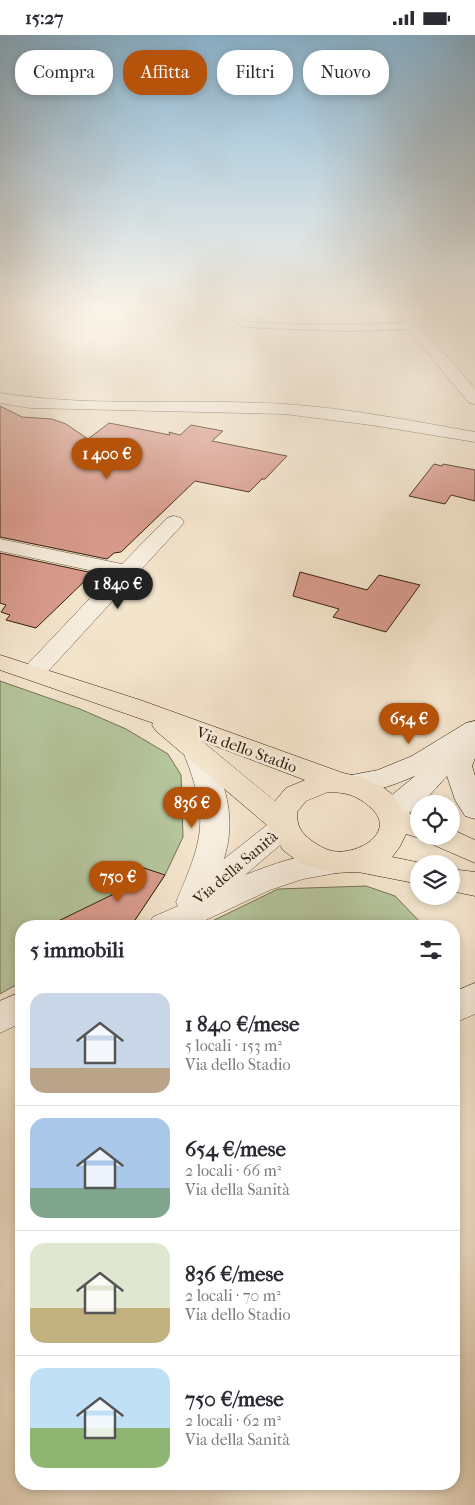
<!DOCTYPE html>
<html lang="it">
<meta charset="utf-8">
<style>
:root{--surface:#fff;--page:#f7f7f7;--text:#2b2b33;--muted:#7c7c81;--line:#e1e1e2;--accent:#b45309}
body{margin:0;font-family:"IM FELL French Canon",serif;background:var(--page);color:var(--text);height:100vh;display:flex;flex-direction:column;font-size:19px;white-space:nowrap}
*{box-sizing:border-box;margin:0}
p{font-size:16px;color:var(--muted)}
.icon{flex:none;width:28px;height:28px;fill:none;stroke:currentColor;stroke-width:2;stroke-linecap:round;stroke-linejoin:round}
.map{position:relative;flex:1;overflow:hidden}
.panel{position:absolute;left:15px;top:885px;width:445px;height:570px;display:flex;flex-direction:column;background:var(--surface);border-radius:20px;box-shadow:0 2px 8px #0003}
.panel>*{flex:none}
.top-card{position:absolute;left:15px;top:15px;width:445px;height:45px;display:flex;gap:10px}
.controls{position:absolute;left:410px;top:760px;display:grid;gap:10px}
.controls a{display:grid;place-items:center;width:50px;height:50px;border-radius:50%;background:var(--surface);box-shadow:0 2px 8px #0003;font-size:25px}
.price{position:absolute;translate:-50% -42px;padding:0 11px;border-radius:18px;background:var(--accent);color:#fff;font-size:16px;line-height:32px;filter:drop-shadow(0 1px 2px #0008)}
.price::after{content:'';position:absolute;left:50%;top:30px;width:15px;height:11px;margin-left:-8px;background:inherit;clip-path:polygon(0 0,100% 0,50% 100%)}
.price.on{background:#222;color:#fff}
ul{padding:0;list-style:none}
li{display:flex;align-items:center;gap:15px;height:125px;padding:0 15px}
li+li{border-top:1px solid var(--line)}
li span{display:grid;place-items:center;flex:none;width:140px;height:100px;border-radius:15px;color:#555}
li>.icon{margin-inline-start:auto}
span .icon{width:60px;height:60px;fill:#fffc;stroke-width:1}
li b{font-size:21px}
h2{display:flex;justify-content:space-between;align-items:center;height:60px;padding:0 15px;font-size:21px}
.tag{padding:0 18px;border-radius:20px;background:var(--surface);box-shadow:0 2px 8px #0003;font-size:18px;line-height:45px}
.tag.on{background:var(--accent);color:#fff}
.status{display:flex;justify-content:space-between;align-items:center;height:35px;padding:0 25px;background:var(--surface);direction:ltr}
.status svg{height:14px;fill:currentColor}
.map>svg:first-child{display:block}
</style>
<div class="status"><b>15:27</b><svg viewBox="0 0 49 12"><path d="M0 12V9h3v3zM5 12V6h3v6zM10 12V3h3v9zM15 12V0h3v12zM26 1h20v11H26zM47 4h2v5h-2z"/></svg></div>
<div class="map">
<svg width="475" height="1470" viewBox="0 0 475 1470">
<rect width="100%" height="100%" fill="#f3e4cc"/>
<filter id="stains"><feTurbulence type="fractalNoise" baseFrequency=".004" numOctaves="4"/><feColorMatrix values="0 0 0 0 .2 0 0 0 0 .09 0 0 0 0 .02 0 0 0 .5 -.17"/></filter>
<radialGradient id="worn" r=".72"><stop offset=".6" stop-color="#630" stop-opacity="0"/><stop offset="1" stop-color="#630" stop-opacity=".3"/></radialGradient>
<!-- green -->
<g fill="#b5c59c" stroke="#757252">
<path d="M0,646L80,674L126,694L168,719L181,740L183,802L165,840L133,888L125,891H21V947L0,959Z"/>
<path d="M366,851L395,861L424,891H202L278,854Z"/>
</g>
<!-- building -->
<g fill="#d99b8d" stroke="#352007">
<path d="M0,371L22,382L52,384L66,389L88,404L109,388L170,400L169,397L180,400L191,390L223,396L212,406L287,421L265,444H262L249,457L195,446L121,517L114,518L107,524L0,502Z"/>
<path d="M434,429L442,431L443,429L475,435V466L451,460L445,469L409,461Z"/>
<path d="M0,518L93,538L36,593L6,585L10,580L1,577L6,570L0,568Z"/>
<path d="M300,537L367,555L379,540L420,550L386,597L333,582L339,574L293,561Z"/>
<path d="M138,831L165,840L133,888L126,891H48L122,855Z"/>
</g>
<g fill="none" stroke-linecap="round" stroke-linejoin="round">
<!-- lane casing -->
<g stroke="#645138" stroke-width="2">
<path id="lane" d="M221,276C236,276 238,286 248,287C303,291 358,290 413,288L417,291L413,294L347,296L243,292Z"/>
</g>
<!-- street casing -->
<g stroke="#645138" stroke-width="1">
<g id="street">
<path d="M399,276H413L420,290L475,354V369L469,368L408,294Z"/>
<path d="M0,358C94,373 189,363 284,369C348,373 412,386 475,397V407L371,390L284,379L30,373L0,368Z"/>
<path d="M174,481L181,483L184,487L181,491L42,643L33,645L24,643L21,638L24,633L112,540L0,516V504L122,529L167,483Z"/>
<path d="M198,710L208,713L212,719C227,757 236,784 224,824L272,786L282,783L292,786L297,793L292,800L245,840C273,829 324,810 353,819L357,827L353,835L303,844L270,855L193,891H148L153,882L178,871L176,867C203,804 210,785 184,719L188,713Z"/>
<path d="M475,948V979L454,988V957Z"/>
<path d="M21,957V988L0,998V966Z"/>
</g>
</g>
<!-- secondary casing -->
<g stroke="#352007" stroke-width="1">
<path id="secondary" d="M475,686V723L472,731L475,741V784L465,781L455,765L447,741C435,754 410,784 392,786C389,786 384,784 381,783L377,776L381,769L415,741C393,750 365,762 341,756L337,749L341,742L378,735L412,721L466,688Z"/>
</g>
<!-- primary casing -->
<g stroke="#352007" stroke-width="1">
<g id="primary">
<path d="M0,620L140,665L343,738L361,742L384,753L393,760L404,776L419,782V801H451V794L475,805V828L429,808L425,802L419,803L406,799L399,813L392,822L426,829H419V849L358,837L333,838L300,828L283,815L268,791L156,696L152,690L153,688L0,635ZM202,706L305,745L286,753L275,766ZM328,757C345,757 357,760 370,772C399,797 357,821 332,816C324,814 318,810 312,806C300,797 297,791 297,777L306,766Z"/>
<path d="M451,834L475,837V861L451,856Z"/>
</g>
</g>
<!-- lane -->
<use href="#lane" fill="#f7edde" fill-rule="evenodd"/>
<!-- street -->
<use href="#street" fill="#f7edde" fill-rule="evenodd"/>
<!-- secondary -->
<use href="#secondary" fill="#f7edde" fill-rule="evenodd"/>
<!-- primary -->
<use href="#primary" fill="#f3e4cc" fill-rule="evenodd"/>
</g>
<!-- sky -->
<linearGradient id="sky" x2="0" y2="1"><stop stop-color="#8ab8d7"/><stop offset="0.57" stop-color="#faf3e8"/><stop offset="1" stop-color="#faf3e8" stop-opacity="0"/></linearGradient>
<rect width="475" height="482" fill="url(#sky)"/>
<g text-anchor="middle" stroke-width="5" stroke-linejoin="round" paint-order="stroke">
<!-- street labels -->
<g font-size="16" fill="#352007" stroke="#f7edde">
<text transform="translate(247 714) rotate(20)" y="6">Via dello Stadio</text>
<text transform="translate(235 832) rotate(-40)" y="6">Via della Sanità</text>
</g>
</g>
<rect width="100%" height="100%" filter="url(#stains)"/>
<rect width="100%" height="100%" fill="url(#worn)"/>
</svg>
<div class="controls">
<a><svg class="icon" aria-label="locate" viewBox="0 0 24 24"><circle cx="12" cy="12" r="6"/><path d="M12 2v4M12 18v4M2 12h4M18 12h4"/></svg></a>
<a><svg class="icon" aria-label="layers" viewBox="0 0 24 24"><path d="M12 4l9 5-9 5-9-5zM3 14l9 5 9-5"/></svg></a>
</div>
<b class="price" style="left:107px;top:445px">1 400 €</b>
<b class="price on" style="left:118px;top:575px">1 840 €</b>
<b class="price" style="left:409px;top:710px">654 €</b>
<b class="price" style="left:192px;top:794px">836 €</b>
<b class="price" style="left:118px;top:868px">750 €</b>
<div class="top-card">
<a class="tag">Compra</a>
<a class="tag on">Affitta</a>
<a class="tag">Filtri</a>
<a class="tag">Nuovo</a>
</div>
<section class="panel">
<h2>5 immobili<svg class="icon" aria-label="filters" viewBox="0 0 24 24"><path d="M4 7h16M4 17h16"/><circle cx="9" cy="7" r="2"/><circle cx="15" cy="17" r="2"/></svg></h2>
<ul>
<li><span style="background:linear-gradient(#c9d6e8 75%,#b9a48a 0)"><svg class="icon" aria-label="home" viewBox="0 0 24 24"><path d="M3 11l9-7 9 7M6 9v11h12V9"/></svg></span><div><b>1 840 €/mese</b><p>5 locali · 153 m²</p><p>Via dello Stadio</p></div></li>
<li><span style="background:linear-gradient(#a9c7e8 70%,#7fa58c 0)"><svg class="icon" aria-label="home" viewBox="0 0 24 24"><path d="M3 11l9-7 9 7M6 9v11h12V9"/></svg></span><div><b>654 €/mese</b><p>2 locali · 66 m²</p><p>Via della Sanità</p></div></li>
<li><span style="background:linear-gradient(#dfe7d0 65%,#c2b280 0)"><svg class="icon" aria-label="home" viewBox="0 0 24 24"><path d="M3 11l9-7 9 7M6 9v11h12V9"/></svg></span><div><b>836 €/mese</b><p>2 locali · 70 m²</p><p>Via dello Stadio</p></div></li>
<li><span style="background:linear-gradient(#bfe0f5 60%,#8fb573 0)"><svg class="icon" aria-label="home" viewBox="0 0 24 24"><path d="M3 11l9-7 9 7M6 9v11h12V9"/></svg></span><div><b>750 €/mese</b><p>2 locali · 62 m²</p><p>Via della Sanità</p></div></li>
</ul>
</section>
</div>
